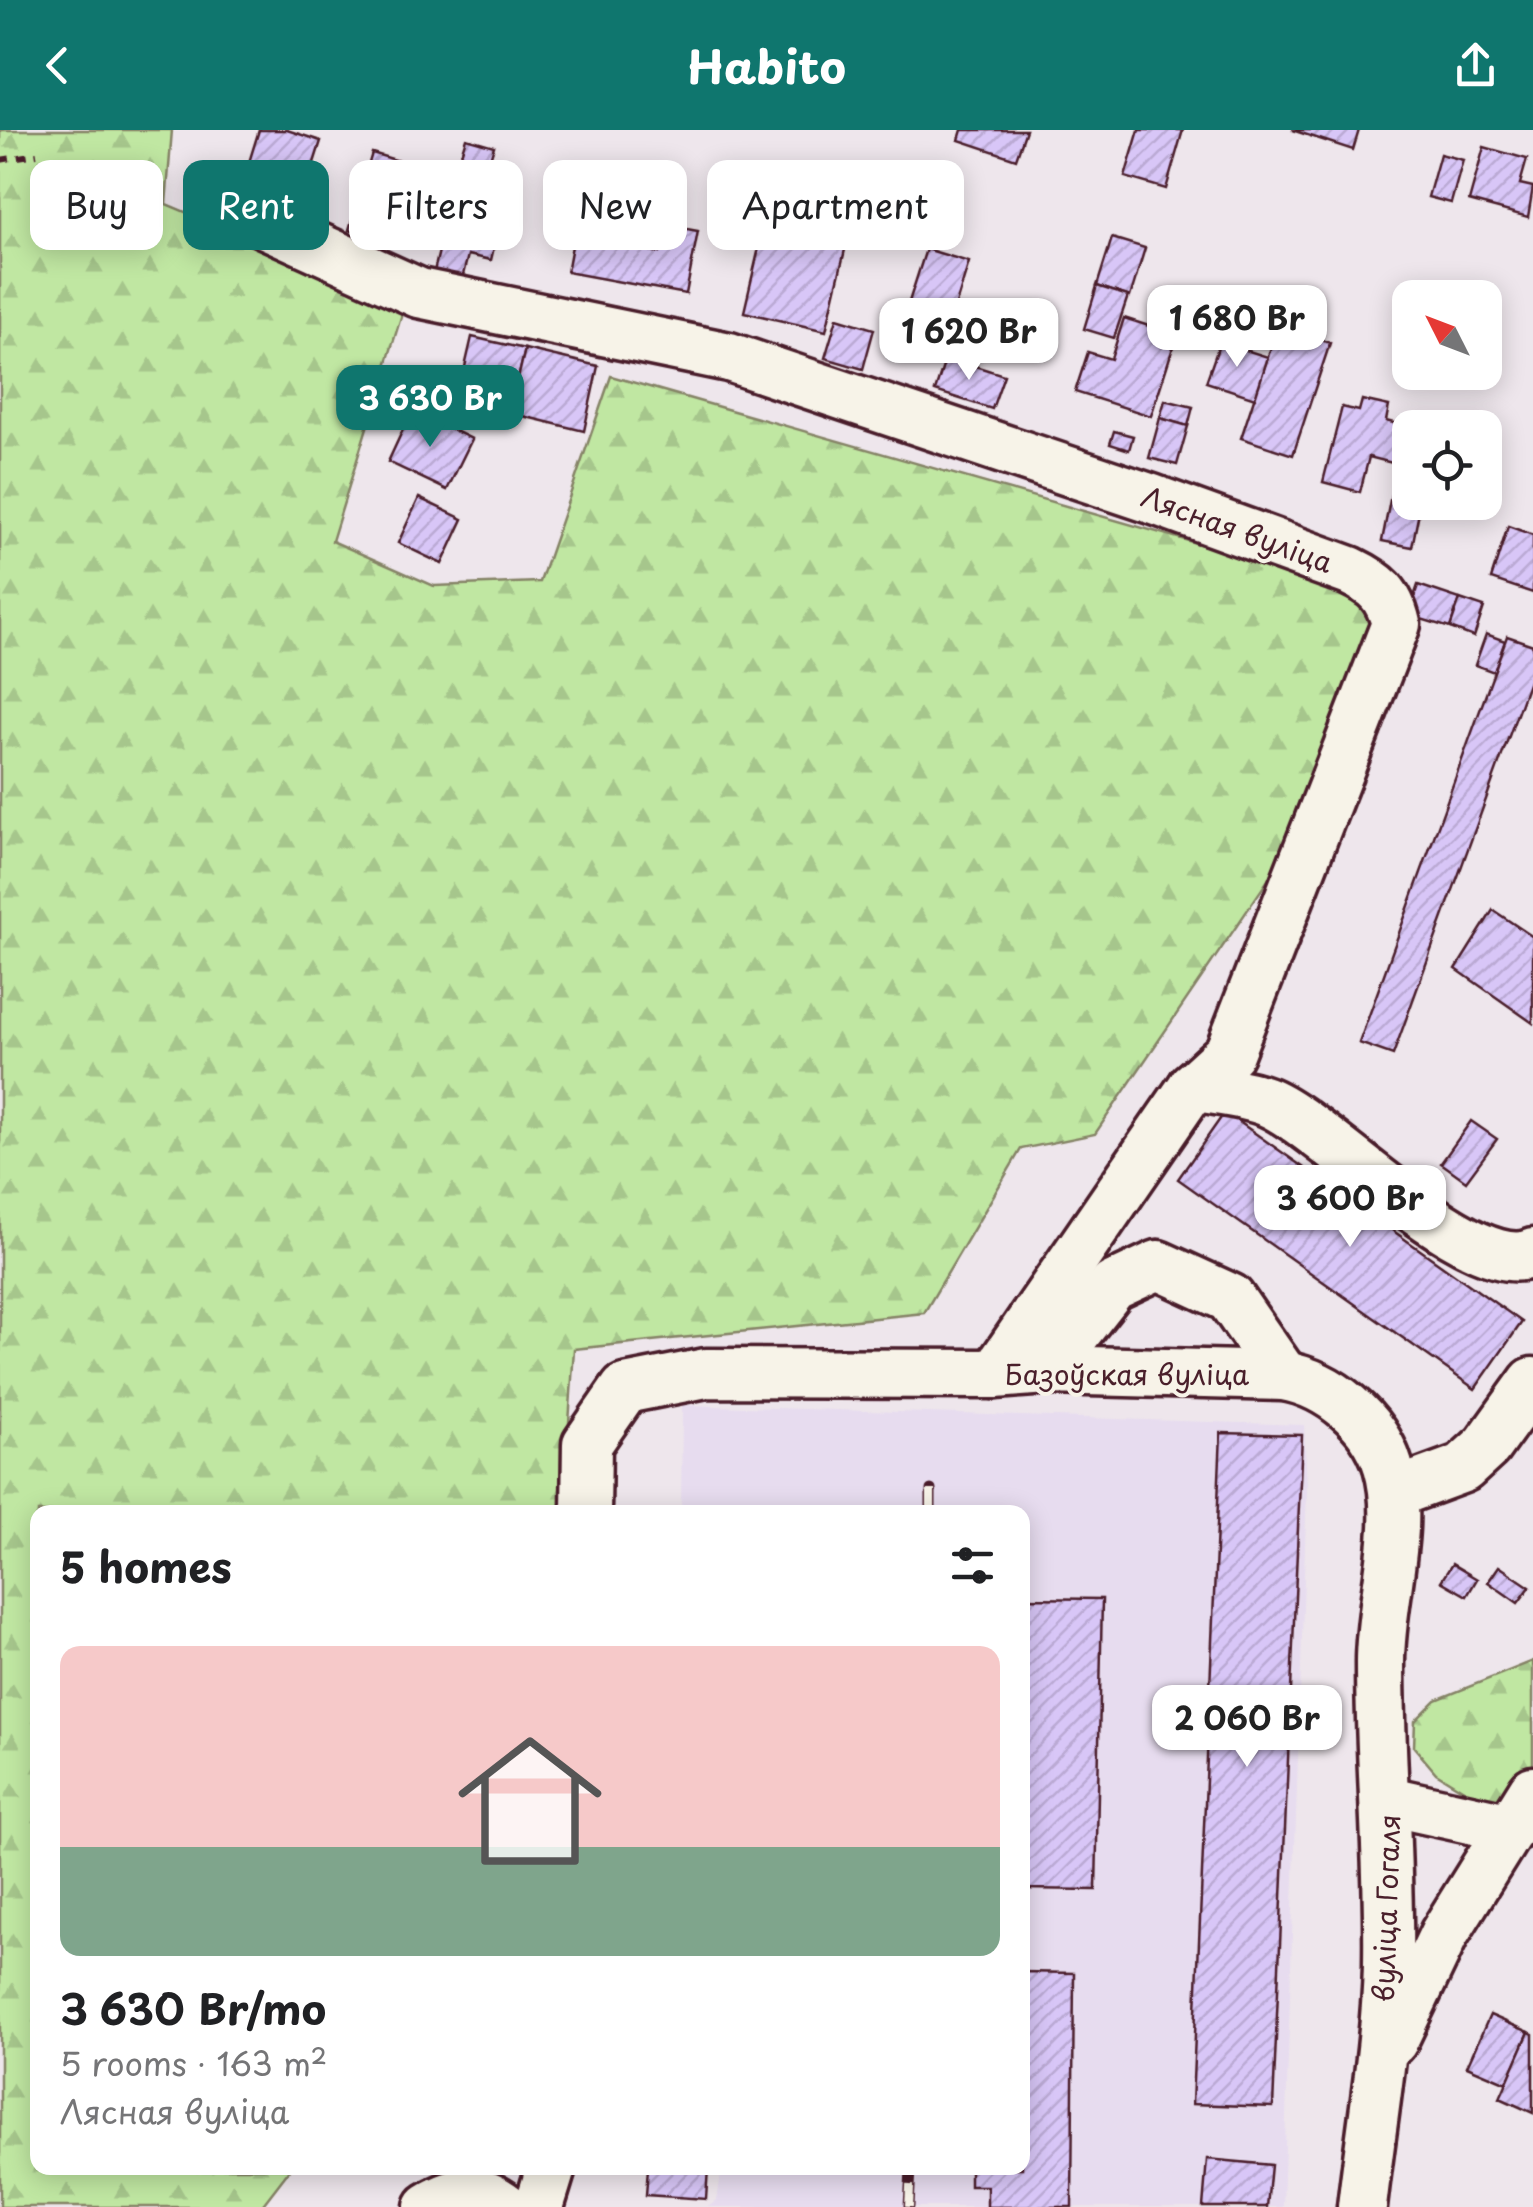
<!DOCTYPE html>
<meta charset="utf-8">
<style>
:root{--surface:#fff;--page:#f6f6f6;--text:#202124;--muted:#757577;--line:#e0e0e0;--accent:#0f766e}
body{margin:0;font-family:"Playpen Sans",sans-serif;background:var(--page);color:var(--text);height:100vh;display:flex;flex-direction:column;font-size:38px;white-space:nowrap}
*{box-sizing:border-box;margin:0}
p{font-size:32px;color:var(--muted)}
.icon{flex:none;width:55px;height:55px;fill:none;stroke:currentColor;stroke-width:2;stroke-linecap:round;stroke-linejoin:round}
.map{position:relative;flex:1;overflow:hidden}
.drawer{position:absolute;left:30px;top:1375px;width:1000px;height:670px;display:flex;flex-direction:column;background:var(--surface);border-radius:20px;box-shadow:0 5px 25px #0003}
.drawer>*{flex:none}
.top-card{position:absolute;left:30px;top:30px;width:1000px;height:90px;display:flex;gap:20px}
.needle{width:65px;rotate:312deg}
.controls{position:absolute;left:1392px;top:150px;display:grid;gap:20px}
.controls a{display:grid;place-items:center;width:110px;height:110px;border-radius:20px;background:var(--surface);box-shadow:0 5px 25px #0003;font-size:50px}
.price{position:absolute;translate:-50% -85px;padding:0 22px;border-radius:20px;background:#fff;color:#222;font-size:32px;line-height:65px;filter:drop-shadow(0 2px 5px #0008)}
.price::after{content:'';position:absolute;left:50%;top:60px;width:30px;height:22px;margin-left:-15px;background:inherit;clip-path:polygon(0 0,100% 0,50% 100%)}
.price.active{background:var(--accent);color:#fff}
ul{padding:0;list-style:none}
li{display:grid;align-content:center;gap:20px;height:530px;padding:0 30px}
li+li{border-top:2px solid var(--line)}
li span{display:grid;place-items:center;height:310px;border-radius:20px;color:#555}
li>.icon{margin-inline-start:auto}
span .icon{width:180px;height:180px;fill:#fffc;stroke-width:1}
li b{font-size:42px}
h2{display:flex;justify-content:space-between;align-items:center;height:120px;padding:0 30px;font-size:42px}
.chip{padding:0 35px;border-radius:20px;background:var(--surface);box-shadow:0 5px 25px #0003;font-size:35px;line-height:90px}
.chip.active{background:var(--accent);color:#fff}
header{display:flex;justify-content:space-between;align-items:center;height:130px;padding:0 30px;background:var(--accent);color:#fff;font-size:45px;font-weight:700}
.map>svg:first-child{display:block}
</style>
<header><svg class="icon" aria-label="back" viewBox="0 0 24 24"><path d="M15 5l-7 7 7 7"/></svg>Habito<svg class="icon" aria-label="share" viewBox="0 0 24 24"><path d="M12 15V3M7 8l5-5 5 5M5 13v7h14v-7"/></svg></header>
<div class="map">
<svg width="1533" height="2077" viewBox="0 0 1533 2077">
<defs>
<pattern id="forest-firs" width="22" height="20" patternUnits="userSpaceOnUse" patternTransform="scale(2.5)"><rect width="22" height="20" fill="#c0e7a2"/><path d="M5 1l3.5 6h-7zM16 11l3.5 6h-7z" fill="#a6c68c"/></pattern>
<pattern id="building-hatch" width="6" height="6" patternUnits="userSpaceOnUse" patternTransform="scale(2.5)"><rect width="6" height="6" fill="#d8c6f7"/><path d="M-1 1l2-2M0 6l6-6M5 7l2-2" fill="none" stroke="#bbaad4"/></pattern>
</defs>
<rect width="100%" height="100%" fill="#eee6ec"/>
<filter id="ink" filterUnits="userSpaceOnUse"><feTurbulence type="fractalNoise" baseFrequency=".01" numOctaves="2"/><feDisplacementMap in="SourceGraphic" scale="20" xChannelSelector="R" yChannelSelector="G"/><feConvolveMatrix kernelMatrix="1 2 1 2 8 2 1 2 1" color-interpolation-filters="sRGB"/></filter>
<g filter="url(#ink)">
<!-- built -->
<path fill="#e7dcef" d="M682,1275L1304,1295L1307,1357L1283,2077H708L717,2070L722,2038H1022V1382H681Z"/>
<!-- forest -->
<g fill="url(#forest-firs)" stroke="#858366" stroke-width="2.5">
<path d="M0,0H172L166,74L405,174L332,411L434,456L540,452L611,246L1353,458L1380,503L1287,722L1095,1004L1021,1019L924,1183L574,1219L563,1382H38V2038H291L261,2077H0Z"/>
<path d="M1533,1531V1641L1514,1667L1480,1670L1436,1643L1414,1617L1415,1591L1436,1570Z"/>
</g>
<!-- building -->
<g fill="url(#building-hatch)" stroke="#4a1f2b" stroke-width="2.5">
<path d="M259,0H287L321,11L301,74L242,55Z"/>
<path d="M962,0H1026L1016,29L959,10Z"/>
<path d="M1139,0H1183L1166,59L1125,47Z"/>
<path d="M1292,0H1359L1353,20Z"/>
<path d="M466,8L494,16L480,61L452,53Z"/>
<path d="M1484,17L1527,29L1520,54L1533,57L1528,87L1469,71Z"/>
<path d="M372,23L426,39L402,117L349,100Z"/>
<path d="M1440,24L1463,30L1451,73L1428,67Z"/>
<path d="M480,69L504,75L491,130L468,125L460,157L432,150L448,83L476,90Z"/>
<path d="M579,79L642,90L637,118L660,123L665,95L698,101L686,164L567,142Z"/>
<path d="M765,92L847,111L826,201L744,182Z"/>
<path d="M1112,108L1145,118L1130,167L1097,156Z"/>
<path d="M926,119L969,132L942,220L898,206Z"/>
<path d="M1097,156L1128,166L1114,208L1084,199Z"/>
<path d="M837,188L874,199L863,239L825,228Z"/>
<path d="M1124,188L1177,205L1151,286L1075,262L1088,222L1111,229Z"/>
<path d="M1197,189L1218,195L1213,216L1191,209Z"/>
<path d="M1278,196L1330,213L1293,325L1241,308Z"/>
<path d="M472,207L525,219L515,262L462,250Z"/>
<path d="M1220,212L1268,227L1255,268L1206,252Z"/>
<path d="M525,219L598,236L584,301L510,283Z"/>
<path d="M946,227L1004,245L992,279L935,261Z"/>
<path d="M462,250L493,257L487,284L456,276Z"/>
<path d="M1165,270L1193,277L1188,296L1160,288Z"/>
<path d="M1362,270L1389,276L1386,291L1409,297L1400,335L1369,327L1360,362L1323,352L1342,277L1359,281Z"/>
<path d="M412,280L472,309L447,360L388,332Z"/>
<path d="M1160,288L1188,296L1177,335L1149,328Z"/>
<path d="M1114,301L1133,306L1129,320L1110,314Z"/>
<path d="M1392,360L1410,364V372H1421L1412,417L1382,411Z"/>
<path d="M419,368L463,389L442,434L398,413Z"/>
<path d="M1508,396L1533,405V463L1491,449Z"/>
<path d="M1418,455L1460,469L1450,498L1408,485Z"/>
<path d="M1460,469L1484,477L1474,507L1450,498Z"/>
<path d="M1486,504L1505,511L1494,542L1475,535Z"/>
<path d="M1507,506L1533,515V540L1393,925L1359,913Z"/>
<path d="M1493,780L1533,807V893L1456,839Z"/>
<path d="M1225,982L1522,1192L1475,1259L1178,1049Z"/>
<path d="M1471,991L1497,1009L1466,1051L1441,1033Z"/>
<path d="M1221,1303L1302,1305L1273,1977L1192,1974Z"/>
<path d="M1452,1434L1477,1449L1467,1466L1441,1451Z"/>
<path d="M1499,1436L1530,1457L1518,1473L1488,1452Z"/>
<path d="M1022,1468L1102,1469L1096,1760L1022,1759Z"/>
<path d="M1022,1842L1074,1843L1072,2077H987V2056H970V2038H1022Z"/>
<path d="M1490,1885L1529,1902L1507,1953L1467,1936Z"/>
<path d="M1529,1902L1533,1904V1983L1500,1968Z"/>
<path d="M1207,2029L1271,2035L1267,2077H1203Z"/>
<path d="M648,2038H708L706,2069L646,2065Z"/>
</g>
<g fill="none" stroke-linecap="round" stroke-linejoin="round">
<!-- minor casing -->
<g stroke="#4a1f2b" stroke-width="55">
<g id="minor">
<path d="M235,80L419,163L729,227L1152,369L1350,441C1377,454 1389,464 1396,494L1229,923L1193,956L995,1244"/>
<path d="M1193,956C1216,961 1246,963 1268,972C1328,998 1472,1151 1533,1123"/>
<path d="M1047,1240L1113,1156L1158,1135L1230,1168L1284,1246"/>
<path d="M1395,1363L1463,1338L1487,1316L1533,1252"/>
<path d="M586,1382L587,1314L625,1259L706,1243L995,1244L1047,1240L1284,1246C1329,1254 1374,1290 1388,1336C1406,1397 1380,1468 1380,1532C1380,1633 1390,1734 1388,1835C1386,1916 1371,1997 1362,2077"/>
<path d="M1388,1671L1511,1698"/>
<path d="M1393,1911L1444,1804L1533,1661"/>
<path d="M429,2077C457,2060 478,2056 505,2077"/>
<path d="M539,2077L551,2038"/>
</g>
</g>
<!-- path -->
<path stroke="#4a1f2b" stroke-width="6" stroke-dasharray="10 8" stroke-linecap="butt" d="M0,30L37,24"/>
<!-- minor -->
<use href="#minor" stroke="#f7f3e8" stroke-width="48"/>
<!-- rail casing -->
<g stroke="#4a1f2b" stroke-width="11">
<g id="rail">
<path d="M931,1382V1360"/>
<path d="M909,2077L911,2038"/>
</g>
</g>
<!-- rail -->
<use href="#rail" stroke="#f7f3e8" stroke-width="8" stroke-dasharray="22" stroke-linecap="butt"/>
</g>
</g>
<g text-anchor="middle" stroke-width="8" stroke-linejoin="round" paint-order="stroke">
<!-- street labels -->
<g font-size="28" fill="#4a1f2b" stroke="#f7f3e8">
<text transform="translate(1237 400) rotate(20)" y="10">Лясная вуліца</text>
<text x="1127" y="1255">Базоўская вуліца</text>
<text transform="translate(1387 1778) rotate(-88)" y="10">вуліца Гогаля</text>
</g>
</g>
</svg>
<div class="controls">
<a><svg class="needle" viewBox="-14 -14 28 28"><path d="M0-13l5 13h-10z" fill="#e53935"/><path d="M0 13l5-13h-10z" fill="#757577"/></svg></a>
<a><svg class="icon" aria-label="locate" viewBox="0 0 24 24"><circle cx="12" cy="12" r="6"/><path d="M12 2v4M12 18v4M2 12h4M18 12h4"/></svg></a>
</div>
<b class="price" style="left:1237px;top:240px">1 680 Br</b>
<b class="price" style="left:969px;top:253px">1 620 Br</b>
<b class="price active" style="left:430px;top:320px">3 630 Br</b>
<b class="price" style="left:1350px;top:1120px">3 600 Br</b>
<b class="price" style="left:1247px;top:1640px">2 060 Br</b>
<div class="top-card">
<a class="chip">Buy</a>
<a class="chip active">Rent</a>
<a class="chip">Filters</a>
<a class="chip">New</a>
<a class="chip">Apartment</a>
</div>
<section class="drawer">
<h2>5 homes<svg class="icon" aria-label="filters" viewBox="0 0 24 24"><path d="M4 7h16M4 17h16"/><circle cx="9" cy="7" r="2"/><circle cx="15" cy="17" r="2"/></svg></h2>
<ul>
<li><span style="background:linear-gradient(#f6c9c9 65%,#7fa58c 0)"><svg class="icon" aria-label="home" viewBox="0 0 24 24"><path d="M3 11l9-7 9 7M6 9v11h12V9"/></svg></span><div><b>3 630 Br/mo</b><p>5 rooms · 163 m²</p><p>Лясная вуліца</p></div></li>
</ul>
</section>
</div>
